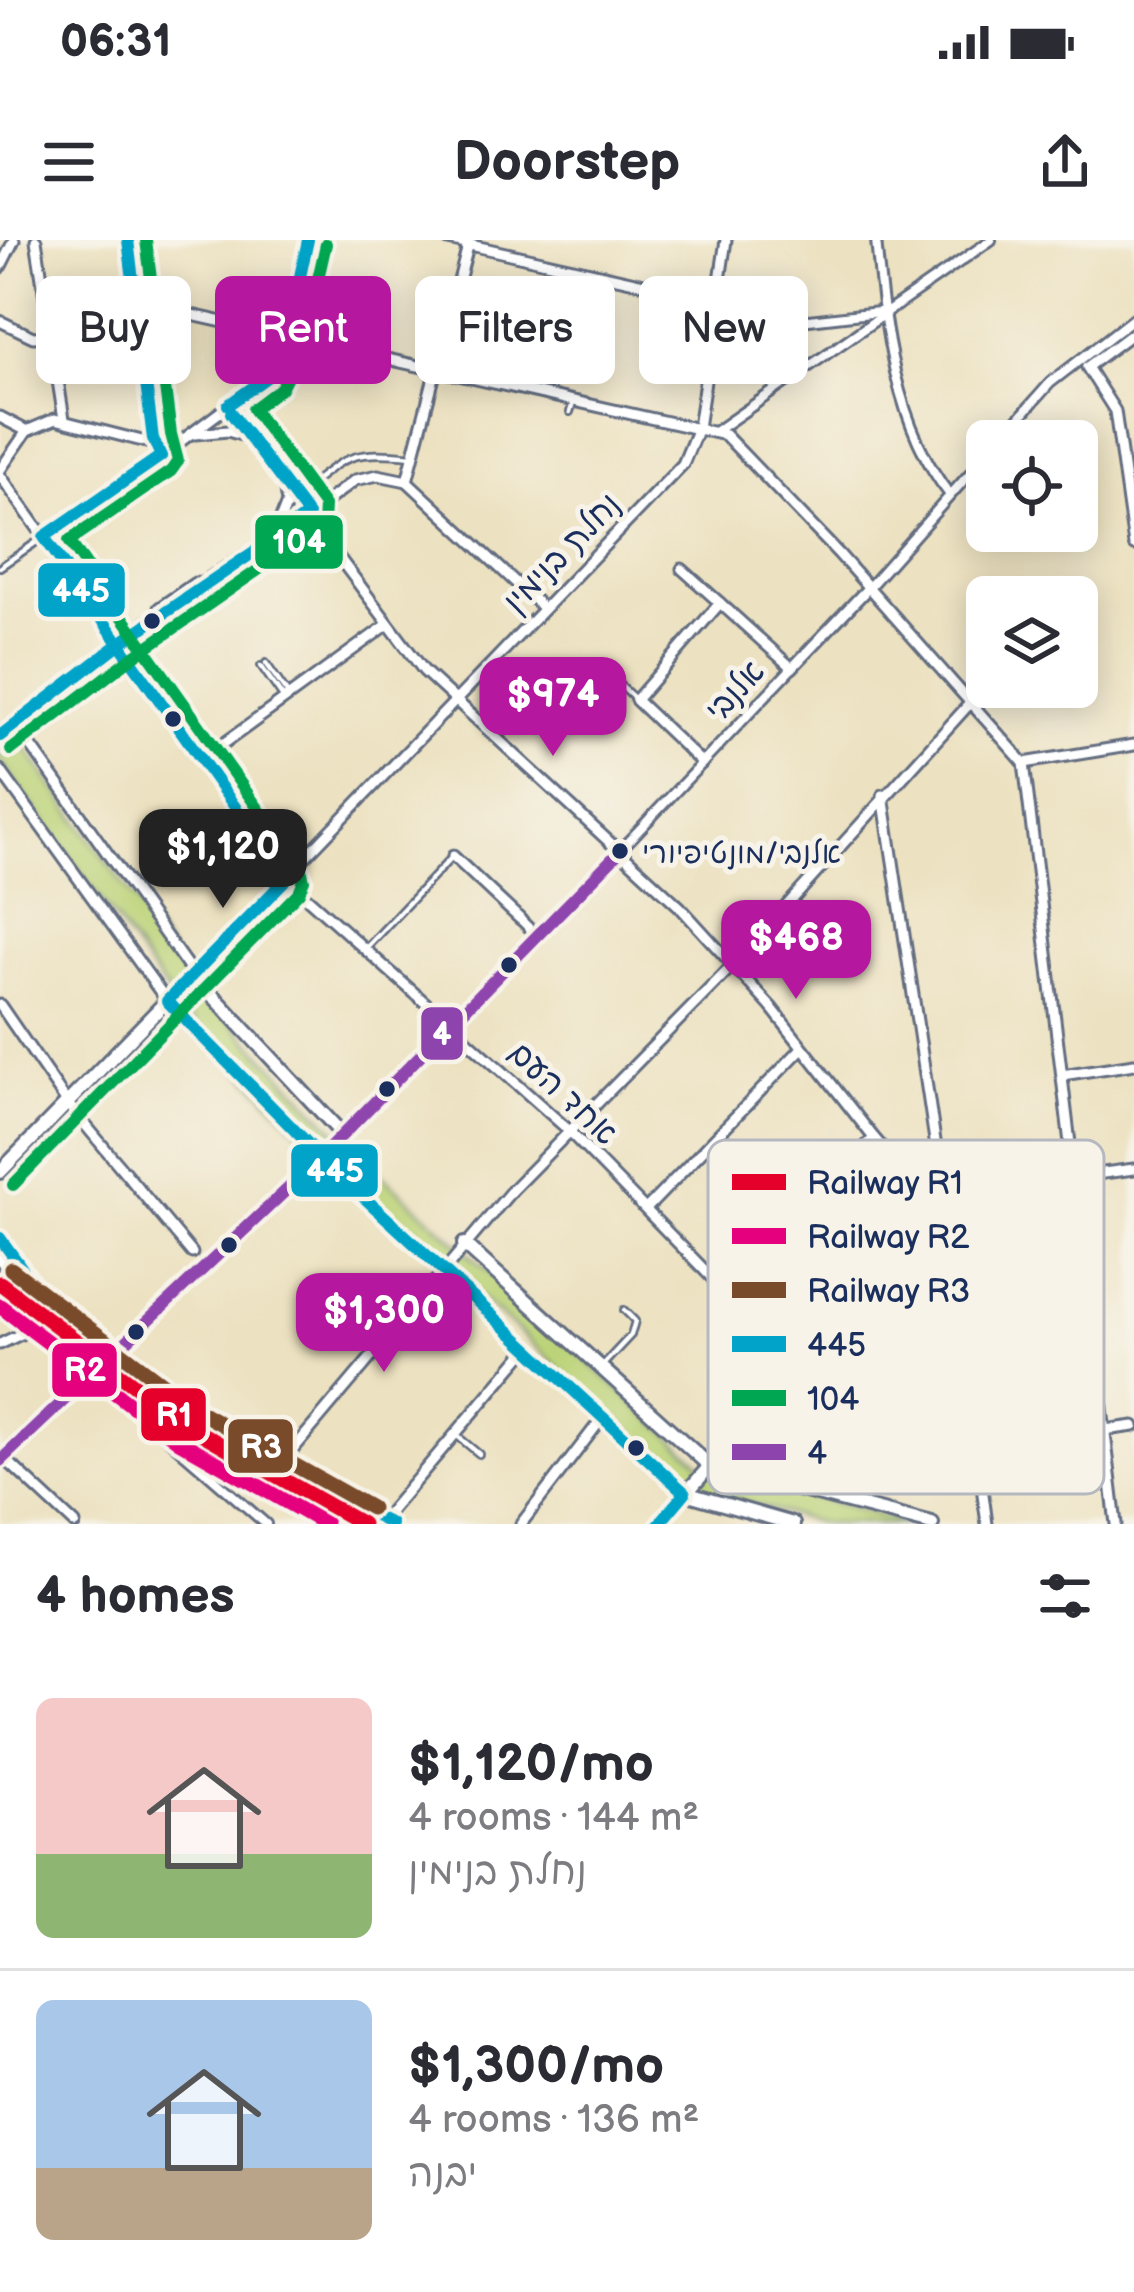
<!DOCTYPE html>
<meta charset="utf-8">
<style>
:root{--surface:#fff;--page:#f2f2f3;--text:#2b2b33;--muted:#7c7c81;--line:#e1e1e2;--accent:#b5179e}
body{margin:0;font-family:"Balsamiq Sans","Playpen Sans Hebrew",sans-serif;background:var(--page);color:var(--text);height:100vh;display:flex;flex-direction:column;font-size:45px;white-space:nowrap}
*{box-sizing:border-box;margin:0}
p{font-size:39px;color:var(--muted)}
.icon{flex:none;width:66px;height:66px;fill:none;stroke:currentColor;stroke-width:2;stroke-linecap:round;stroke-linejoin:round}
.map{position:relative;height:1284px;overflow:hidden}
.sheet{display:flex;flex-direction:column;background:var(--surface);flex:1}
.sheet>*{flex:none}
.top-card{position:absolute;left:36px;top:36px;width:1062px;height:108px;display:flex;gap:24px}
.controls{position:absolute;left:966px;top:180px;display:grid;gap:24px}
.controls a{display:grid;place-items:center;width:132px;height:132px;border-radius:18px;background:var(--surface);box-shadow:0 6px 30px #0003;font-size:60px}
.price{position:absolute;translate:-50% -102px;padding:0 27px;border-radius:24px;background:var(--accent);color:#fff;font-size:39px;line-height:78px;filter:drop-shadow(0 3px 6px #0008)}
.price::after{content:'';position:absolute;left:50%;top:72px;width:36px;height:27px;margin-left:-18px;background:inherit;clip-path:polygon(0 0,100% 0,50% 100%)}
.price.current{background:#222;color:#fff}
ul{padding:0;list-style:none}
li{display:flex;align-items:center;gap:36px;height:300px;padding:0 36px}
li+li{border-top:3px solid var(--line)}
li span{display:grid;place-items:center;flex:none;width:336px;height:240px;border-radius:18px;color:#555}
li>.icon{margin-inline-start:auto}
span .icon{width:144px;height:144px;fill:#fffc;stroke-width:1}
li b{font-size:51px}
h2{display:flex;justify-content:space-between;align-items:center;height:144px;padding:0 36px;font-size:51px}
.tag{padding:0 42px;border-radius:18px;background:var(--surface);box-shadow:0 6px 30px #0003;font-size:42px;line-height:108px}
.tag.current{background:var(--accent);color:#fff}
.status{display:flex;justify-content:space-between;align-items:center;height:84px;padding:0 60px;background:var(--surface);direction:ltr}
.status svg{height:33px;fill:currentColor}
header{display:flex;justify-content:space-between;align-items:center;height:156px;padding:0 36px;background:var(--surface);font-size:54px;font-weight:700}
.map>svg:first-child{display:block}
</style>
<div class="status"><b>06:31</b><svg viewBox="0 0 49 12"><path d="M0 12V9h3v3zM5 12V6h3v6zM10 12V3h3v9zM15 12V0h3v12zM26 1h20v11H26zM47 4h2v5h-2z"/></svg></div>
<header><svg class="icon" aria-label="menu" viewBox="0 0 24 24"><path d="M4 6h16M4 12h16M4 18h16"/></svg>Doorstep<svg class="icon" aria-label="share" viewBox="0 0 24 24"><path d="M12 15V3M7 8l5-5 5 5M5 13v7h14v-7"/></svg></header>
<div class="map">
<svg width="1134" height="1284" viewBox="0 0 1134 1284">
<rect width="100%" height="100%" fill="#f7f3e8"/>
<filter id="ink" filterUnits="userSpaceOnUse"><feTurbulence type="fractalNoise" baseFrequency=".00833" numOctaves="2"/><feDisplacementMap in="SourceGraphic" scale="24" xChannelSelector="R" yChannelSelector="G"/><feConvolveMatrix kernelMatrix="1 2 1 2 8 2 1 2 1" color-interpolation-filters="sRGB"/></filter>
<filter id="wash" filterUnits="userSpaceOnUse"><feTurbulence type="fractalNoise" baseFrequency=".004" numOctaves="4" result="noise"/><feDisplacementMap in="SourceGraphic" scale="48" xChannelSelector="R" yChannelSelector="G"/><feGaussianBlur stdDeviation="2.7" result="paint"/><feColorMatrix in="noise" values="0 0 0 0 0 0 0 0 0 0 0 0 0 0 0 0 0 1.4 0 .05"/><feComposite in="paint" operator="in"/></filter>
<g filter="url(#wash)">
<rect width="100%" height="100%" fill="#ece1c0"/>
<!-- green -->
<path fill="#bcd378" stroke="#6c816b" stroke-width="3" d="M20,500L195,745L352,908L703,1226L909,1284H823L695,1248L687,1242L328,921L176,764L0,520V515Z"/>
</g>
<g filter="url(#ink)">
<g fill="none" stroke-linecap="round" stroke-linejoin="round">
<!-- minor-tunnel -->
<g stroke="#c2bdac" stroke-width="9" stroke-dasharray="9 4.5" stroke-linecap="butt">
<path d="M195,343L276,291"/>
<path d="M199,350L280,297"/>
<path d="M139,383L159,368"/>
<path d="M142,388L164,375"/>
</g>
<!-- service casing -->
<g stroke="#646d80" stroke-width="10">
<g id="service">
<path d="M570,172L574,160"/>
<path d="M294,257C346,218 345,209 412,216"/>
<path d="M0,327L44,297"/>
<path d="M266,423L289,456"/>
<path d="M597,424L636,460"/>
<path d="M261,426L282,456"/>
<path d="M365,709L452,617"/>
<path d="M602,1126L631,1095L635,1081L624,1070"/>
<path d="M455,1194L479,1214"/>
</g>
</g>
<!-- pedestrian casing -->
<g stroke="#646d80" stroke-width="14">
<g id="pedestrian">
<path d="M876,0C884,85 895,186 950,255"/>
<path d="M716,61L809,80L879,72"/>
<path d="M716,191L991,0"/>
<path d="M999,201L1050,143L1134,78"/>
<path d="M869,347L987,214"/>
<path d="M520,679L534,693"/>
<path d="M105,1121L453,787L792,428"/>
<path d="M161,1193L266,1284"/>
</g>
</g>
<!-- minor casing -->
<g stroke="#646d80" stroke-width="15">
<g id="minor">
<path d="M36,0L64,179"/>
<path d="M128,0L153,199L161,216"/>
<path d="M448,0L715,60"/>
<path d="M0,28L14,0"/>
<path d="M134,62L725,195L839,314L1024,523L1116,1284"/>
<path d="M0,81L33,97L49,96"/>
<path d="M1134,92L1087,127L1115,171L1134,305"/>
<path d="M267,137L287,96L308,0"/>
<path d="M226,167L424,431L680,667L771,767L874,898L926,956"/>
<path d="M0,177L27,191"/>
<path d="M195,194L228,191L248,197"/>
<path d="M0,230L27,191L55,179L154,204"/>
<path d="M0,235L286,639L565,887L797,1125L970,1166L1051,1181L1105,1190L1134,1186"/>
<path d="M407,241L469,2"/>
<path d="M407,241L543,368"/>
<path d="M276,291L287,263L284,245"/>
<path d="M44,297L161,216L267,137L320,107"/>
<path d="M280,297L355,240L378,235L407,241"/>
<path d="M682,329L720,363"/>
<path d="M159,368L195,343"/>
<path d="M164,375L199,350"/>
<path d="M15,483L193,734L683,224L698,188L726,0"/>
<path d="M0,496L142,388"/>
<path d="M201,520L387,385"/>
<path d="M702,523L636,460L720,363L792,428L869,347"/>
<path d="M1024,523L1134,505"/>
<path d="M0,530L167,761"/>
<path d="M883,555L943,954L1134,929"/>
<path d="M453,616L520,679"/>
<path d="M0,765L68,864L192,1013"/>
<path d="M1062,835L1134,824"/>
<path d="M647,968L802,808"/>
<path d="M930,991L926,956L943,954L987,1284"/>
<path d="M725,1049L874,898"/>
<path d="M0,1104L38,1086L50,1087"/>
<path d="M3,1217L75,1284"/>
<path d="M0,1221L97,1128"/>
<path d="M710,1226L797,1125L930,991"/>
<path d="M286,1232V1218L513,949L733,725L972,461"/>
<path d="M388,1283L390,1271L528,1108"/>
<path d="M521,1284L603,1177"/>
</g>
</g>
<!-- tertiary casing -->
<g stroke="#646d80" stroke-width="18">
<g id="tertiary">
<path d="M167,761L332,928L685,1253L793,1284"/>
<path d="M0,932L193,734L343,895"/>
<path d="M0,998C19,1026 37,1056 60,1081C107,1131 169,1163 227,1197C281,1229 333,1260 391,1284"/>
<path d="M464,1004L710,1226L932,1284"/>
<path d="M0,1017L46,1082L96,1129L183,1189L354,1284"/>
<path d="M659,1284L710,1226"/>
</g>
</g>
<!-- service -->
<use href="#service" stroke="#fff" stroke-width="4.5"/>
<!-- pedestrian -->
<use href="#pedestrian" stroke="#fff" stroke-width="8"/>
<!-- minor -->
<use href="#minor" stroke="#fff" stroke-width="9"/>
<!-- tertiary -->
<use href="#tertiary" stroke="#fff" stroke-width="12"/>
<!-- bus-1 casing -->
<g stroke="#f7f3e8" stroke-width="21">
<g id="bus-1">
<path d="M128,0L153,199L161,216L44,297L286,639L167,761L332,928L685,1253L659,1284"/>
<path d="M228,165L267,137L287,96L308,0"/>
<path d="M0,496L119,404L308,275L231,173"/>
<path d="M0,998L60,1081L118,1131L287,1232L391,1284"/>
</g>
</g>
<!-- bus-2 casing -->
<g stroke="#f7f3e8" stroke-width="21">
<g id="bus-2">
<path d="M11,510L130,419L323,285L324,266L253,169L281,148L303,104L326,4"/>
<path d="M13,945L299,652L304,640L301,629L69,301L171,231L178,221L171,194L146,0"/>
</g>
</g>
<!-- bus-3 casing -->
<g stroke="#f7f3e8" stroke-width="21">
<path id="bus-3" d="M0,1221L316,922L620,611"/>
</g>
<!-- bus-1 -->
<use href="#bus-1" stroke="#01a3c8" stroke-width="12"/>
<!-- bus-2 -->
<use href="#bus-2" stroke="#00a651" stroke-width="12"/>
<!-- bus-3 -->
<use href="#bus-3" stroke="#8e44ad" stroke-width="12"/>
<!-- rail-1 casing -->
<g stroke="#f7f3e8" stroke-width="24">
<path id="rail-1" d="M0,1043L190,1187L362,1284"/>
</g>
<!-- rail-2 casing -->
<g stroke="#f7f3e8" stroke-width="24">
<path id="rail-2" d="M0,1066L179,1201L325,1284"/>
</g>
<!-- rail-3 casing -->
<g stroke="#f7f3e8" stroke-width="24">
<path id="rail-3" d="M11,1029L200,1172L371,1268"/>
</g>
<!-- rail-1 -->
<use href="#rail-1" stroke="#e4002b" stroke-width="15"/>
<!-- rail-2 -->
<use href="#rail-2" stroke="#e5007d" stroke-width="15"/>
<!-- rail-3 -->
<use href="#rail-3" stroke="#7a4b2a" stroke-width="15"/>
</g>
</g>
<!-- markers -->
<g fill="#1b2f5e" stroke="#f7f3e8" stroke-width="4.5">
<circle cx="152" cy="381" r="10"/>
<circle cx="173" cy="479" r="10"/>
<circle cx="620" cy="611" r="10"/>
<circle cx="509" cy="725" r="10"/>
<circle cx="387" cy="849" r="10"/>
<circle cx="229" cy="1005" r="10"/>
<circle cx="136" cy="1092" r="10"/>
<circle cx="636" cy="1208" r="10"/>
</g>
<g text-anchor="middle" stroke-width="10" stroke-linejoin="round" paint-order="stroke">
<!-- bus labels -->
<g font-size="30" fill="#1b2f5e" stroke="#f7f3e8" text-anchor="start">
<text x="642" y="623">אלנבי/מונטיפיורי</text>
</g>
<!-- street labels -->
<g font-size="33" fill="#1b2f5e" stroke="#f7f3e8">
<text transform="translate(561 312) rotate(-46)" y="12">נחלת בנימין</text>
<text transform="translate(734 450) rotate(-47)" y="12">אלנבי</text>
<text transform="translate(564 852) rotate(43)" y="12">אחד העם</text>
</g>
</g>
<!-- legend -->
<rect x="708" y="900" width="396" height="354" rx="18" fill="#f7f3e8" stroke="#b5b8bf" stroke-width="3"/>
<rect x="732" y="934" width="54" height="16" fill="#e4002b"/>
<rect x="732" y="988" width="54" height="16" fill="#e5007d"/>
<rect x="732" y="1042" width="54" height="16" fill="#7a4b2a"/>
<rect x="732" y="1096" width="54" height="16" fill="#01a3c8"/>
<rect x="732" y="1150" width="54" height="16" fill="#00a651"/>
<rect x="732" y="1204" width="54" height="16" fill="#8e44ad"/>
<g font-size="33" fill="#1b2f5e">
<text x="807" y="954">Railway R1</text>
<text x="807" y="1008">Railway R2</text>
<text x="807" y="1062">Railway R3</text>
<text x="807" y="1116">445</text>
<text x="807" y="1170">104</text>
<text x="807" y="1224">4</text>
</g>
<g stroke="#f7f3e8" stroke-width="4.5">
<rect x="253" y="273" width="92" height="58" rx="12" fill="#00a651"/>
<rect x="36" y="321" width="91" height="58" rx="12" fill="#01a3c8"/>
<rect x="419" y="765" width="46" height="57" rx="12" fill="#8e44ad"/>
<rect x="289" y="902" width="91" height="57" rx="12" fill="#01a3c8"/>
<rect x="50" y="1101" width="69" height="58" rx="12" fill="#e5007d"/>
<rect x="139" y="1146" width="69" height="57" rx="12" fill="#e4002b"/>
<rect x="226" y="1177" width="69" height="58" rx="12" fill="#7a4b2a"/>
</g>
<g font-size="33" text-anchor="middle" font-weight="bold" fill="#fff">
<text x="299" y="313">104</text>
<text x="81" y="362">445</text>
<text x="442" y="805">4</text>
<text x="335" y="942">445</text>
<text x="85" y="1141">R2</text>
<text x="174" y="1186">R1</text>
<text x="261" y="1218">R3</text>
</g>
</svg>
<div class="controls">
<a><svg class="icon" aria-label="locate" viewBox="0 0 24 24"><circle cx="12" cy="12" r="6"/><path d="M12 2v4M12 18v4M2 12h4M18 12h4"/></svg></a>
<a><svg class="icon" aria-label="layers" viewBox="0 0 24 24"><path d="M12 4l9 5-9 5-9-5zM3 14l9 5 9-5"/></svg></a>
</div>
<b class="price" style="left:553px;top:519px">$974</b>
<b class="price current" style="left:223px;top:671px">$1,120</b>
<b class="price" style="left:796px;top:762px">$468</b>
<b class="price" style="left:384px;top:1135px">$1,300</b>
<div class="top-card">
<a class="tag">Buy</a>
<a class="tag current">Rent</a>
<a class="tag">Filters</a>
<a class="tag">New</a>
</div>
</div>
<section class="sheet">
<h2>4 homes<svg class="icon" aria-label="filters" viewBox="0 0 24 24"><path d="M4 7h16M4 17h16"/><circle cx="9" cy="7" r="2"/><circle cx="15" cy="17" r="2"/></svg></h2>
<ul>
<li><span style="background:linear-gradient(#f6c9c9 65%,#8fb573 0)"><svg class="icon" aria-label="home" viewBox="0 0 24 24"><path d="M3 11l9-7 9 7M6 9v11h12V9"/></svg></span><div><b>$1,120/mo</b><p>4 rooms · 144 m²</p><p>נחלת בנימין</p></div></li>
<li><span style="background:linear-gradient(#a9c7e8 70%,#b9a48a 0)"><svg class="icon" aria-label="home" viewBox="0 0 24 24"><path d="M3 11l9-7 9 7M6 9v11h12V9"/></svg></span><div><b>$1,300/mo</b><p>4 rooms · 136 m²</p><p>יבנה</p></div></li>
</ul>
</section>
